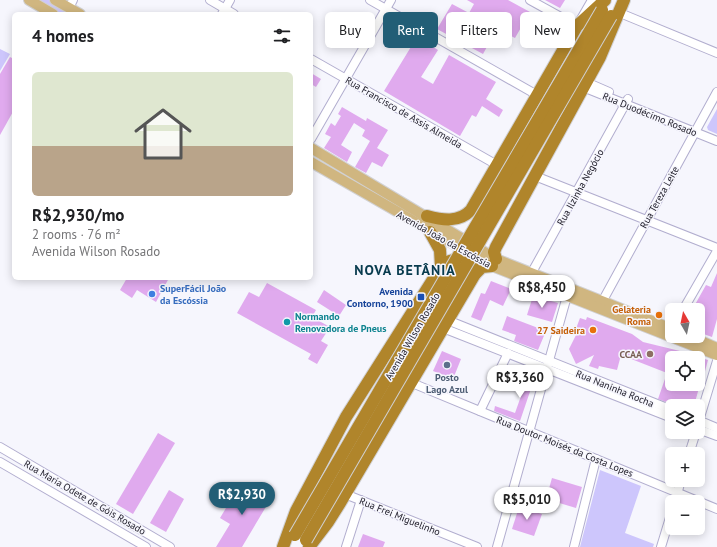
<!DOCTYPE html>
<meta charset="utf-8">
<style>
:root{--surface:#fff;--page:#f2f2f2;--text:#202124;--muted:#757577;--accent:#225e76}
body{margin:0;font-family:"PT Sans",sans-serif;background:var(--page);color:var(--text);height:100vh;display:flex;flex-direction:column;font-size:15px;white-space:nowrap}
*{box-sizing:border-box;margin:0}
p{font-size:13px;color:var(--muted)}
.icon{flex:none;width:22px;height:22px;fill:none;stroke:currentColor;stroke-width:2;stroke-linecap:round;stroke-linejoin:round}
.map{position:relative;flex:1;overflow:hidden}
.details{position:absolute;left:12px;top:12px;width:301px;height:268px;display:flex;flex-direction:column;background:var(--surface);border-radius:6px;box-shadow:0 2px 10px #0003}
.details>*{flex:none}
.guide{position:absolute;left:325px;top:12px;width:332px;height:36px;display:flex;gap:8px}
.needle{width:26px;rotate:351deg}
.tools{position:absolute;left:665px;top:303px;display:grid;gap:8px}
.tools a{display:grid;place-items:center;width:40px;height:40px;border-radius:6px;background:var(--surface);box-shadow:0 2px 10px #0003;font-size:20px}
.price{position:absolute;translate:-50% -34px;padding:0 9px;border-radius:14px;background:#fff;color:#222;font-size:13px;line-height:26px;filter:drop-shadow(0 1px 2px #0008)}
.price::after{content:'';position:absolute;left:50%;top:24px;width:12px;height:9px;margin-left:-6px;background:inherit;clip-path:polygon(0 0,100% 0,50% 100%)}
.price.active{background:var(--accent);color:#fff}
ul{padding:0;list-style:none}
li{display:grid;align-content:center;gap:8px;height:212px;padding:0 20px}
li span{display:grid;place-items:center;height:124px;border-radius:6px;color:#555}
li>.icon{margin-inline-start:auto}
span .icon{width:72px;height:72px;fill:#fffc;stroke-width:1}
li b{font-size:17px}
h2{display:flex;justify-content:space-between;align-items:center;height:48px;padding:0 20px;font-size:17px}
.chip{padding:0 14px;border-radius:6px;background:var(--surface);box-shadow:0 2px 10px #0003;font-size:14px;line-height:36px}
.chip.active{background:var(--accent);color:#fff}
.map>svg:first-child{display:block}
</style>
<div class="map">
<svg width="717" height="547" viewBox="0 0 717 547">
<rect width="100%" height="100%" fill="#f6f6fd"/>
<!-- green -->
<g fill="#cdc6fc">
<path d="M37,0H49L73,14H61Z"/>
<path d="M0,49L10,54L0,71Z"/>
<path d="M717,109V134L708,130L707,127Z"/>
<path d="M600,470L641,486L625,533L654,544L653,547H580Z"/>
</g>
<!-- building -->
<g fill="#e0aaee">
<path d="M467,0H508L530,12L515,38L497,29L483,54L437,29L452,4L469,13L474,4Z"/>
<path d="M545,0H565L560,8Z"/>
<path d="M417,37L438,50L421,77L433,84L449,55L496,82L486,99L503,110L499,117L482,106L476,117L472,115L460,136L384,91Z"/>
<path d="M10,57L14,59V110L0,135V74Z"/>
<path d="M311,73L321,79L316,87L311,84Z"/>
<path d="M342,107L366,121L367,118L388,130L377,148L389,155L382,167L372,162L366,173L355,167L370,141L362,136L365,130L354,123L341,145L352,152L347,162L324,148L331,137L325,134L331,123L335,126L341,116L338,114Z"/>
<path d="M717,273V319L712,337L698,332V310H692L706,285L711,287Z"/>
<path d="M127,278H169L156,302L137,290L132,298L120,290Z"/>
<path d="M491,281L511,289L503,306L490,300L481,321L471,317L481,293L485,294Z"/>
<path d="M267,283L316,310L312,317L330,327L321,341L328,345L317,364L308,359L311,354L237,313L249,292L259,297Z"/>
<path d="M324,290L346,305L339,316L317,302Z"/>
<path d="M533,296L558,303L552,322L527,315Z"/>
<path d="M507,316L546,331L538,350L514,341L516,335L502,330Z"/>
<path d="M587,317L632,334L643,342L680,351L708,360L703,379L698,377V358H672V384H700L694,406H677L658,399L667,373L621,355L617,370L599,366L598,369L589,366L594,355L576,364L569,349L576,335L574,334L580,318L586,320Z"/>
<path d="M442,351L461,359L453,379L433,371Z"/>
<path d="M531,368L537,371L520,421L494,411L495,406L515,413Z"/>
<path d="M158,433L175,443L133,514L116,504Z"/>
<path d="M552,478L582,487L576,508L546,499Z"/>
<path d="M241,483L270,500L242,547H216L230,524L220,518Z"/>
<path d="M169,490L184,499L166,532L150,523Z"/>
<path d="M519,507L542,514L534,536L512,529Z"/>
<path d="M363,534L385,542L383,547H358Z"/>
</g>
<g fill="none" stroke-linecap="round" stroke-linejoin="round">
<!-- minor casing -->
<g stroke="#b2aecf" stroke-width="10">
<g id="minor">
<path d="M210,0L234,14"/>
<path d="M370,0L537,95"/>
<path d="M530,0L577,26L592,0"/>
<path d="M69,8L73,0"/>
<path d="M620,13L717,53"/>
<path d="M222,14L230,0"/>
<path d="M311,59L497,165"/>
<path d="M586,82L609,92"/>
<path d="M583,87L717,141"/>
<path d="M311,139L391,0"/>
<path d="M535,176L717,248"/>
<path d="M531,274L628,99"/>
<path d="M602,302L717,92"/>
<path d="M683,310L717,251"/>
<path d="M447,320L672,410"/>
<path d="M443,328L672,418"/>
<path d="M412,383L717,509"/>
<path d="M480,411L508,353"/>
<path d="M698,420L717,428"/>
<path d="M698,424L717,361"/>
<path d="M698,429L717,436"/>
<path d="M0,447L170,547"/>
<path d="M689,454L696,432"/>
<path d="M0,462L146,547"/>
<path d="M345,494L477,547"/>
<path d="M675,502L681,480"/>
<path d="M346,547L361,500"/>
<path d="M497,547L567,296"/>
<path d="M574,547L596,459"/>
<path d="M661,547L672,511"/>
</g>
</g>
<!-- major casing -->
<g stroke="#d1d1d3" stroke-width="12">
<g id="major">
<path d="M29,0L53,14"/>
<path d="M55,0L80,14"/>
<path d="M311,148L496,259L672,329"/>
<path d="M311,162L492,266L717,355"/>
<path d="M689,336L717,348"/>
</g>
</g>
<!-- highway casing -->
<g stroke="#d1d1d3" stroke-width="14">
<g id="highway">
<path d="M427,216C442,220 459,223 471,210L577,26L605,0"/>
<path d="M430,232L440,250L441,267"/>
<path d="M496,259L494,252L496,247L600,57L624,0"/>
<path d="M283,547L296,511L346,417L441,267C452,256 462,259 474,268L475,274"/>
<path d="M309,547L328,522L340,503L475,274L482,267L492,266"/>
</g>
</g>
<!-- minor -->
<use href="#minor" stroke="#fff" stroke-width="8"/>
<!-- major -->
<use href="#major" stroke="#d0b680" stroke-width="10"/>
<!-- highway -->
<use href="#highway" stroke="#b0852b" stroke-width="12"/>
<!-- highway-bridge casing -->
<g stroke="#d1d1d3" stroke-width="14" stroke-linecap="butt">
<g id="highway-bridge">
<path d="M295,535L602,10"/>
<path d="M306,540L611,16"/>
</g>
</g>
<!-- highway-bridge -->
<use href="#highway-bridge" stroke="#b0852b" stroke-width="12"/>
</g>
<!-- markers -->
<circle fill="#3f7fe0" stroke="#f6f6fd" stroke-width="1.5" cx="152" cy="294" r="4"/>
<rect fill="#1a4fb4" stroke="#f6f6fd" stroke-width="1.5" x="417" y="293" width="8" height="8" rx="2"/>
<g fill="#e8710a" stroke="#f6f6fd" stroke-width="1.5">
<circle cx="659" cy="315" r="4"/>
<circle cx="593" cy="330" r="4"/>
</g>
<circle fill="#0f9aa8" stroke="#f6f6fd" stroke-width="1.5" cx="287" cy="322" r="4"/>
<circle fill="#8d6e63" stroke="#f6f6fd" stroke-width="1.5" cx="650" cy="354" r="4"/>
<circle fill="#5c6f8a" stroke="#f6f6fd" stroke-width="1.5" cx="447" cy="365" r="4"/>
<g text-anchor="middle" stroke-width="3" stroke-linejoin="round" paint-order="stroke">
<!-- street labels -->
<g font-size="10" fill="#1b1925" stroke="#f6f6fd">
<text transform="translate(404 112) rotate(30)" y="4">Rua Francisco de Assis Almeida</text>
<text transform="translate(650 114) rotate(22)" y="4">Rua Duodécimo Rosado</text>
<text transform="translate(580 187) rotate(-61)" y="4">Rua Ilzinha Negócio</text>
<text transform="translate(659 197) rotate(-61)" y="4">Rua Tereza Leite</text>
<text transform="translate(444 239) rotate(29)" y="4">Avenida João da Escóssia</text>
<text transform="translate(412 336) rotate(-60)" y="4">Avenida Wilson Rosado</text>
<text transform="translate(615 388) rotate(22)" y="4">Rua Naninha Rocha</text>
<text transform="translate(565 446) rotate(22)" y="4">Rua Doutor Moisés da Costa Lopes</text>
<text transform="translate(85 497) rotate(30)" y="4">Rua Maria Odete de Góis Rosado</text>
<text transform="translate(400 516) rotate(22)" y="4">Rua Frei Miguelinho</text>
</g>
<!-- shop labels -->
<g font-size="10" font-weight="bold" fill="#366cbe" stroke="#f6f6fd" text-anchor="start">
<text x="160" y="292">SuperFácil João<tspan x="160" dy="12">da Escóssia</tspan></text>
</g>
<!-- transit labels -->
<g font-size="10" font-weight="bold" fill="#164399" stroke="#f6f6fd" text-anchor="end">
<text x="413" y="295">Avenida<tspan x="413" dy="12">Contorno, 1900</tspan></text>
</g>
<!-- food labels -->
<g font-size="10" font-weight="bold" fill="#c56008" stroke="#f6f6fd" text-anchor="end">
<text x="651" y="313">Gelateria<tspan x="651" dy="12">Roma</tspan></text>
<text x="585" y="334">27 Saideira</text>
</g>
<!-- culture labels -->
<g font-size="10" font-weight="bold" fill="#0d838f" stroke="#f6f6fd" text-anchor="start">
<text x="295" y="320">Normando<tspan x="295" dy="12">Renovadora de Pneus</tspan></text>
</g>
<!-- education labels -->
<g font-size="10" font-weight="bold" fill="#785e54" stroke="#f6f6fd" text-anchor="end">
<text x="642" y="358">CCAA</text>
</g>
<!-- service labels -->
<g font-size="10" font-weight="bold" fill="#4e5e75" stroke="#f6f6fd">
<text x="447" y="381">Posto<tspan x="447" dy="12">Lago Azul</tspan></text>
</g>
<!-- district labels -->
<g font-size="14" font-weight="bold" letter-spacing="1" fill="#083b4e" stroke="#f6f6fd">
<text x="405" y="275">NOVA BETÂNIA</text>
</g>
</g>
</svg>
<div class="tools">
<a><svg class="needle" viewBox="-14 -14 28 28"><path d="M0-13l5 13h-10z" fill="#e53935"/><path d="M0 13l5-13h-10z" fill="#757577"/></svg></a>
<a><svg class="icon" aria-label="locate" viewBox="0 0 24 24"><circle cx="12" cy="12" r="6"/><path d="M12 2v4M12 18v4M2 12h4M18 12h4"/></svg></a>
<a><svg class="icon" aria-label="layers" viewBox="0 0 24 24"><path d="M12 4l9 5-9 5-9-5zM3 14l9 5 9-5"/></svg></a>
<a>+</a>
<a>−</a>
</div>
<b class="price" style="left:542px;top:309px">R$8,450</b>
<b class="price" style="left:520px;top:399px">R$3,360</b>
<b class="price active" style="left:242px;top:516px">R$2,930</b>
<b class="price" style="left:527px;top:521px">R$5,010</b>
<div class="guide">
<a class="chip">Buy</a>
<a class="chip active">Rent</a>
<a class="chip">Filters</a>
<a class="chip">New</a>
</div>
<section class="details">
<h2>4 homes<svg class="icon" aria-label="filters" viewBox="0 0 24 24"><path d="M4 7h16M4 17h16"/><circle cx="9" cy="7" r="2"/><circle cx="15" cy="17" r="2"/></svg></h2>
<ul>
<li><span style="background:linear-gradient(#dfe7d0 60%,#b9a48a 0)"><svg class="icon" aria-label="home" viewBox="0 0 24 24"><path d="M3 11l9-7 9 7M6 9v11h12V9"/></svg></span><div><b>R$2,930/mo</b><p>2 rooms · 76 m²</p><p>Avenida Wilson Rosado</p></div></li>
</ul>
</section>
</div>
